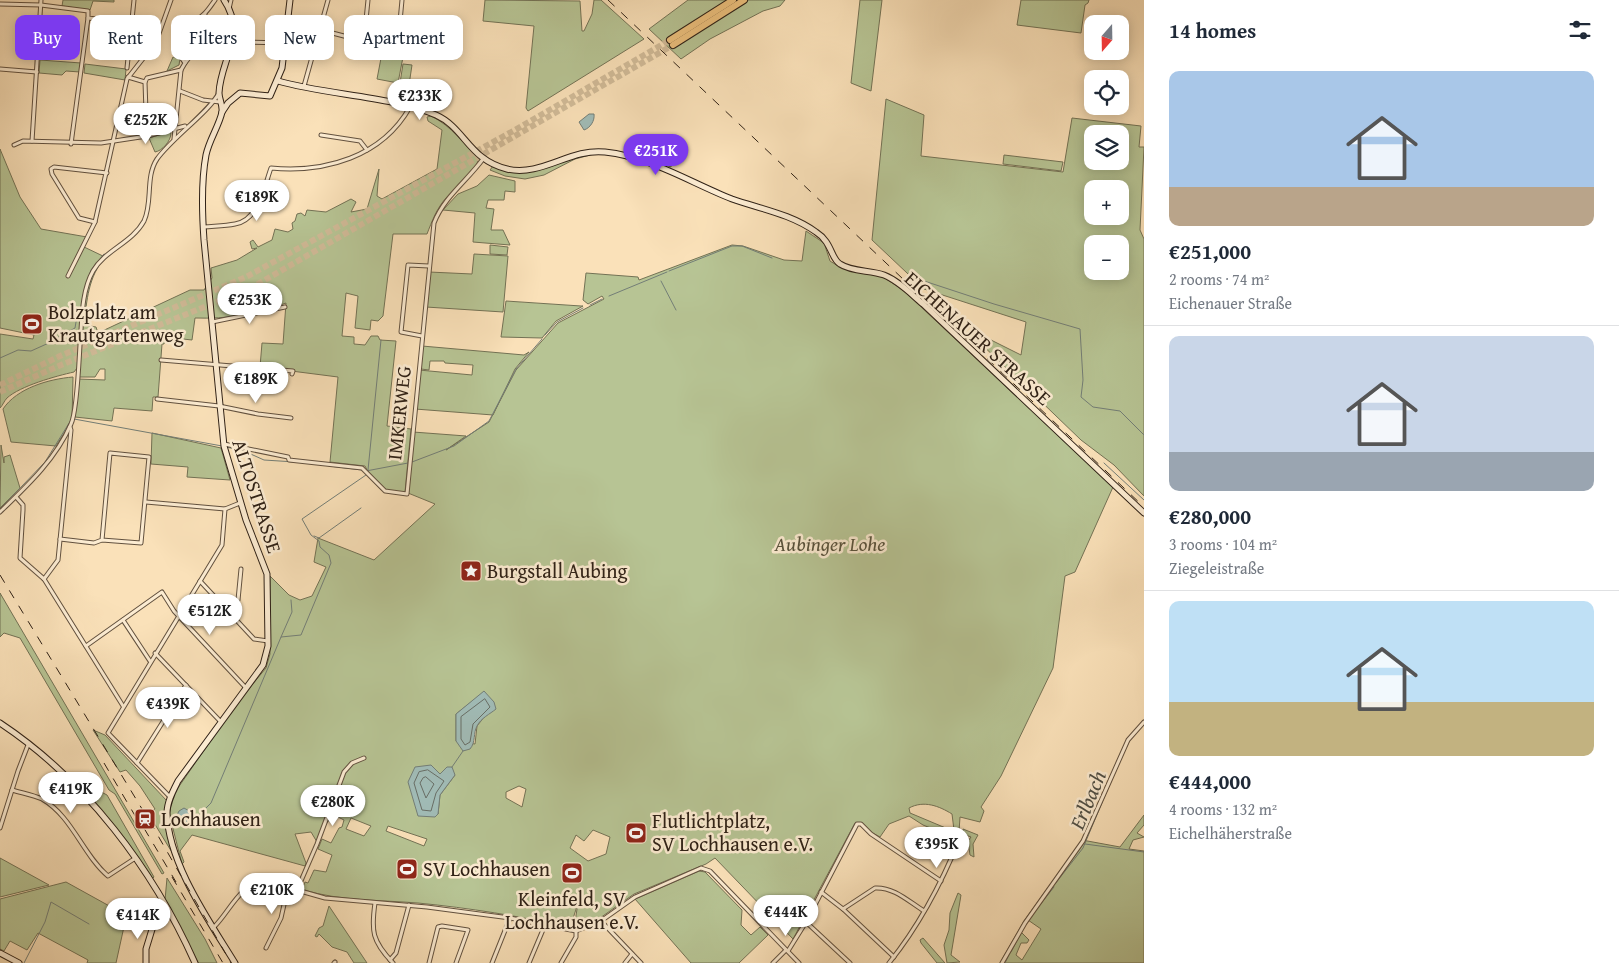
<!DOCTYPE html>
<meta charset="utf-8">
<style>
:root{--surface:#fff;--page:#f2f2f3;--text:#1f2937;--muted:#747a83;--line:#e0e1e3;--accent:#7c3aed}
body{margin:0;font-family:"Gentium Book Plus",serif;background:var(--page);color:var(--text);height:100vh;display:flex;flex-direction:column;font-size:19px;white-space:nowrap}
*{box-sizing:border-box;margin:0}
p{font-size:16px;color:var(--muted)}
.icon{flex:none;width:28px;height:28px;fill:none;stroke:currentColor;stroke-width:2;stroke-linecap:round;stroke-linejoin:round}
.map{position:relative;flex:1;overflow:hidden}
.drawer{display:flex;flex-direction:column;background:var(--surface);width:475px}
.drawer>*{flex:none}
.banner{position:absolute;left:15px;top:15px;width:475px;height:45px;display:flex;gap:10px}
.needle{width:32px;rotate:200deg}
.fabs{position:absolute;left:1084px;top:15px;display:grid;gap:10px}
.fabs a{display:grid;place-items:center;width:45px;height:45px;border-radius:10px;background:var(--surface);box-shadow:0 2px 12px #0003;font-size:25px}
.price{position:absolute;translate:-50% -42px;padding:0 11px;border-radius:18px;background:#fff;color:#222;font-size:16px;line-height:32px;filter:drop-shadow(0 1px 2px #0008)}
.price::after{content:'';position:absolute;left:50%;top:30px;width:15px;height:11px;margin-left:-8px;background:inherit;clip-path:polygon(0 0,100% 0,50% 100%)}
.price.active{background:var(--accent);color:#fff}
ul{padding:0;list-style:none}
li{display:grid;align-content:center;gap:10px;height:265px;padding:0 25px}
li+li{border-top:1px solid var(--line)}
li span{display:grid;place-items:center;height:155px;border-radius:10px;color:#555}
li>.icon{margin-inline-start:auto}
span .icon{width:90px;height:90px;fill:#fffc;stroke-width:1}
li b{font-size:21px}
h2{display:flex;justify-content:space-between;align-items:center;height:60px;padding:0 25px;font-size:21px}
.tag{padding:0 18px;border-radius:10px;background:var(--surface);box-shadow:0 2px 12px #0003;font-size:18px;line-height:45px}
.tag.active{background:var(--accent);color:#fff}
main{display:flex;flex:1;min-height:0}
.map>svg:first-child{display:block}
</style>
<main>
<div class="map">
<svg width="1144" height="963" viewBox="0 0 1144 963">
<rect width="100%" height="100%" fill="#fae1b9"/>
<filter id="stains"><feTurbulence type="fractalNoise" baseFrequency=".004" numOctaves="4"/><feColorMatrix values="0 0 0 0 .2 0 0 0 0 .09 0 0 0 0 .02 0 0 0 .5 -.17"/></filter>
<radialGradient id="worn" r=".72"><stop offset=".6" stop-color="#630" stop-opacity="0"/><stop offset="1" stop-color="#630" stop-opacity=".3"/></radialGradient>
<!-- green -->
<g fill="#b7c494" stroke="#737255" fill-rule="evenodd">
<path d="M63,0H114V2L93,1L90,10L62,6Z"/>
<path d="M485,0L580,1L582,31H584L592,14L594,0H601L644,39L528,111L526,108L534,26L483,21Z"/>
<path d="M688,0H785L780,6L763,11L710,39L681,59L649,29Z"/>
<path d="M860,0H882L871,91L851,83Z"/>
<path d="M1021,0H1089L1088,3L1085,5L1081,33L1017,25Z"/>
<path d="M353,20L367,22L365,37L359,39L349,36Z"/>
<path d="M382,53L403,57L398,83L377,79Z"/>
<path d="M173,57L180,59L179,65L167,71Z"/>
<path d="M40,60L81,63L80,72L66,71L62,75L39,73Z"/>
<path d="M85,64L126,69L125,80L84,73Z"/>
<path d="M403,64L412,65L409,85L400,83Z"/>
<path d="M886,99L924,115L921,156L1063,172L1072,118L1141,126L1139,147H1144L1140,230L1144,239V496L1114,465L1081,440L975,338L979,334L1021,355L1026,322L924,289L872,240ZM1092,134H1120V161H1092ZM1092,189H1120V216H1092ZM1092,244H1120V271H1092Z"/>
<path d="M431,116C452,126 463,144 479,158C474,176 457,185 446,198C437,208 432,221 427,234H393L383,316L378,321L371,320L370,330L355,328L358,296L346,293L342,336L354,337V344L365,345L371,336H378L380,340L396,341L387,426L411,429L405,492C387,496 373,482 365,466L330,462L338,377L260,367L262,343L283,344L286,303C255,315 227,319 195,318L192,340L165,337L164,344H162L158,397H153L152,411L114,408L112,421L75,417L78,379L105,380V369H100L95,377H79L80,364L74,372C56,376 20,386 7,398C4,401 3,405 0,408V334L33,339L34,335L0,328V149L20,197L41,229L87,237L82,246L105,257C88,278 87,299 84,325L96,327L98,333L190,290H204L212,278L211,268L237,260L257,248L252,249L250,242L253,240L258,247L272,240L275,229L288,232L293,229L292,223L295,221L297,214L301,213L305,216L307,210L326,212L351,199L356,202L351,212L367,209L379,169L377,196L382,199L437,169L442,130L428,121L427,117Z"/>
<path d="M169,132L171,133C171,141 162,151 155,152L149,138Z"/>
<path d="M647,144L674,147L671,167L647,158Z"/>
<path d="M594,154L575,159L544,175L525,179L505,176L490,170L493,166L515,172L574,156Z"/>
<path d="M1004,155L1063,162L1061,171L1003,164Z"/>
<path d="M489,175L515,181V192L505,191L504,200H488L486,208L494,209L491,230H503L510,245L473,242L475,213L443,210L458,194L477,186Z"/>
<path d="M806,231L824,243L830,261L838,266L882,276L904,291L1113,487L1075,572L1065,576L1053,668L1001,776L981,807L984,811L980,822L960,817L959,832L954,830L952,814C939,806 924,800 909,808L910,813L960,834L958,839L923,825L909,816L889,824L880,837L855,823L793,939L715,858L706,864L634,894L600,918L575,929L574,928L578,903L570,928C521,916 469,908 418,903C381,900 340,901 304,890L302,889L305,882L308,883L314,870L326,872L332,855L318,849L322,839L331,843L339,828L342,827L344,820L334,815L322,828L317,842L311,832L295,834L306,863L305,866L192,835L180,851L184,862L182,864L169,813L173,795L237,703L266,668L270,654V576L289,595L300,600L312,596L326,567L314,562L318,538L374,560L435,504L408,493L413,432L466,436L446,450L489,422L516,370L558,323L604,299L602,296L588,304L583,300L586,273L638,277L639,280L732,245L743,246L784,260L802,261ZM484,692L485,716L477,726L475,744L456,741V714ZM431,765L440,774L447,767L455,775L440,795L438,814ZM519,786L526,789L522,807L506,798V792ZM351,818L371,826L364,836L346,829ZM388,826L427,839L424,846L386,831ZM593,830L610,837L606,854L588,861L570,848L576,835L584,841Z"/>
<path d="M490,245L508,247L507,255L490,254Z"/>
<path d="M474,254L508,256L503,312L426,307L429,272L472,274Z"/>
<path d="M506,301L581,306H583L556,321L542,338L501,337Z"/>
<path d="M422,346L524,355L529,352L515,369L493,415L415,409L419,370L472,375L473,365L445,363L444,361H430L429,370L421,369Z"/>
<path d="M73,377L72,421L56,446L11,442L3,409C17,388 49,379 73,377Z"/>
<path d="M152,433L221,448L230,480L187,477L188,467L151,464Z"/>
<path d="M1,445L4,463V457L10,455L20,488L0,508Z"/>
<path d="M0,593L164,873L162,874L115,794L109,790L20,638L4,633L0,637Z"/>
<path d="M93,730L105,735L167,801L169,841L173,854L148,813L155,809L140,786L126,770L120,772Z"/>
<path d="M80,781L107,795L154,877L152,879L80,785Z"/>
<path d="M1144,815V825L1137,833L1144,837L1133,840L1129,849L1144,851V963H1000L1024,921L1082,840L1120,847ZM1028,920L1041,929L1022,960L1016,955L1021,943H1027L1029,940L1021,932Z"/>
<path d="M963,829L978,835L973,844L974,857L970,855L968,841L971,837L963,834Z"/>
<path d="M0,858L49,885L0,897Z"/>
<path d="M699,871L705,872L742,910L741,925L751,935L760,927L768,935L739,963H691L635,899Z"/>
<path d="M167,878L205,939L217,963H198L165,900Z"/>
<path d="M66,882L122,913H127L116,963H87L88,960L38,933L27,950L10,941L4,951L0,949V899Z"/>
<path d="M958,893L961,895L951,955L960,962L947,963L944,945L949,930L950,913Z"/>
<path d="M329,906L367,963H354L347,952L332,947L319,934L317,937L315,936L319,928L323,926Z"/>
<path d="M923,938L945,963H937L921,943L920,940Z"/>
</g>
<!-- water -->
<g fill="#a1bcb7" stroke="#737e77">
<path d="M589,114H594C595,121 590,128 584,130L579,122Z"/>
<path d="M484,691L494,702L496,709C490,714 481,718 477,726C473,733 476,742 470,749L463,751L456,741V714Z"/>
<path d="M431,765L440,774L447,767H452L455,775L440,795L438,814L435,817L418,816L408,782L415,767Z"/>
<path d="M184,808L198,816L191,825L183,824L176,817L179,811Z"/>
</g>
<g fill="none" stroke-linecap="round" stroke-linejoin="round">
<!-- shore -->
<g stroke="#686e66" stroke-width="1">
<path d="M485,699L490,707L473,724L470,742L465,745L461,739V717Z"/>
<path d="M428,770L444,781L436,793L431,811L422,810L414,783L419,772Z"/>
<path d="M426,777L434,784L426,798L420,783L423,778Z"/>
</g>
<!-- stream -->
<g stroke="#737e77" stroke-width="1">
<path d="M669,271L732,246H742L772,258"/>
<path d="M915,278L994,304L1080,329L1083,380L1081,397L1093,407L1120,411L1144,435"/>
<path d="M661,281L676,310"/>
<path d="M83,295L91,270L104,254"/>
<path d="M609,296L667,272"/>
<path d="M590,305L602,299"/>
<path d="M545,335L557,322L583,308"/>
<path d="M55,339L75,328L77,316L81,308"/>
<path d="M0,358L18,350L31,351L51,342"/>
<path d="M74,419L222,446"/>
<path d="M226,447L244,451L264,460L295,462"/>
<path d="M412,462L454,446L489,421L516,369L542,339"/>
<path d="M1104,463L1144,500"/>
<path d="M329,466L362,470"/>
<path d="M368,470L381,340"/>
<path d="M366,471L408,463"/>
<path d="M370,478L381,490"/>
<path d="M0,509L45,462L71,420"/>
<path d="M314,536L319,538L361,508"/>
<path d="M281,637L292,612L291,600"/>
<path d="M1126,748L1131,738"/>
<path d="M452,767L463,751"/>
<path d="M198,816L211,803L281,637L301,635L331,563L329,555L320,547L319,541L311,535L302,519L366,475"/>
<path d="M1085,844L1144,852"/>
<path d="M1055,884L1083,848L1109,786"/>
<path d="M1036,910L1054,887"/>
<path d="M1011,952L1020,935"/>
<path d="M24,963L45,922L51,902L89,924"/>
<path d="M1005,963L1010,953"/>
</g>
<!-- highway-tunnel -->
<g stroke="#d1bb98" stroke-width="6" stroke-dasharray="6 3" stroke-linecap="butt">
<path d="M0,385L60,356L246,277L515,130L670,40"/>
<path d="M0,392L61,365L251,288L673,45"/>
</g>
<!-- street casing -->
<g stroke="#62513f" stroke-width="5">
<g id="street">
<path d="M0,4L41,5L88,11V18L131,23"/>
<path d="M229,9L231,0"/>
<path d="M366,20L368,0"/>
<path d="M321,30L363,41L395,47L398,43L402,0"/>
<path d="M197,41L284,43"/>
<path d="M185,63L195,50L205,14"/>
<path d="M127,68L134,0"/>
<path d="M0,69L37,72"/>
<path d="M128,77L145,82L147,78L181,70"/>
<path d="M145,82L146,112"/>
<path d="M304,86L328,0"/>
<path d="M180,91L203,100L220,102"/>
<path d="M321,135L360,141L367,150"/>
<path d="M174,139L181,70L185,63L178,53C180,24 188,30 205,13C209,9 212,4 215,0"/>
<path d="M32,141L41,0"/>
<path d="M71,144L88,18"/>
<path d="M14,145L23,141L101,143L147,136L185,126"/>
<path d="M95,222L79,218L52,174L51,169L54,167L107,173"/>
<path d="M204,227C214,226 225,226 235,224C259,220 264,187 271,168C325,173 382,157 410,107"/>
<path d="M68,276L95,222L127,79L156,42L171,0"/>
<path d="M212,322L285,307"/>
<path d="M422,336L401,332L408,265L429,266"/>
<path d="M161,360L293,371L292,374"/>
<path d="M157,399L219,406L258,414L291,418"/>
<path d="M224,444L288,457L289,460L362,468L385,491L407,494L434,223C444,197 467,181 483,159"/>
<path d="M16,497L23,505V510L20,558L44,579L123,706"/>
<path d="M146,502L225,509L240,503"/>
<path d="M0,512C27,486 56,459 71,424C77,412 79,361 80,345C82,322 81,292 93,271C105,250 132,243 144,221C153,202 145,177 157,159C172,138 209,112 219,93"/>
<path d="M60,539L94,543L102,540L141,543L149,457L110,453L102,540"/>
<path d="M44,579L58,560L71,430L70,427"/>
<path d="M200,581L254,639L268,641"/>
<path d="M227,611L238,600L241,569"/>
<path d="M123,620L150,661"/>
<path d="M86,646L162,592L174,611L246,688"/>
<path d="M155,653L221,722"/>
<path d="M137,763L186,685"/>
<path d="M12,790C22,793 33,795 42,799C72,816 83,855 108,876L134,859"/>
<path d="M170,797L108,733L222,545L225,509"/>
<path d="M0,828L18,771L28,745"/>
<path d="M297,890L317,844L344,772L352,763L364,758"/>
<path d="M821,892L843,909L894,957"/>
<path d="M375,903C371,931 372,941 393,963"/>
<path d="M843,909L875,888C894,887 908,901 924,911"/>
<path d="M601,921L641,963"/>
<path d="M806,922L850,963"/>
<path d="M214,927C231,910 239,884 265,881L325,898L427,907L510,918L576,931L601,921L635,897L701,868L710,871L799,963"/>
<path d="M266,948L281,918L288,887"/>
<path d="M788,951L806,922L857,824H861L871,834L941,881"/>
<path d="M390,960L396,953L409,905"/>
<path d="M334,963L335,962"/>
<path d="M429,963L438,927L442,926L468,930L456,963"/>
<path d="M492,963L510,918"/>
<path d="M529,963L545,925"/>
<path d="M561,963L576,937V931"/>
<path d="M625,963L632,954"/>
<path d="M773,963L786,950"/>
<path d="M889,963C919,926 942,882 960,838"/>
<path d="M1002,963L1025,923L1083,841L1128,740L1144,722"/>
</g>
</g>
<!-- secondary casing -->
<g stroke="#2f2116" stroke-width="7">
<g id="secondary">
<path d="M224,0C247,34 220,61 219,93C219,99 223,105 222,112C219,126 209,140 206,155C201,182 202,212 204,240L224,446L246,520L267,574L268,646L263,665L178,781C173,791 167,802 167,813C168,863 210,922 235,963"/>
<path d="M278,81C326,95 391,96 436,115C465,128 469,160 507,169C542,177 570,148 605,152C651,157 691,183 732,199C761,209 791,214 816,232C832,242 831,259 840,264C852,272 870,270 884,275C899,281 911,294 923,304L1144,513"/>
<path d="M222,112L228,103L240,93L270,96L282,68L290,0"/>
<path d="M0,723C86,780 153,869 195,963"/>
<path d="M0,953L19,963"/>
<path d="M146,963V949L161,900"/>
</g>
</g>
<!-- highway casing -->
<g stroke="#2f2116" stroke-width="8">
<g id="highway">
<path d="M670,40L733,0"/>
<path d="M673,45L744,0"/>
</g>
</g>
<!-- street -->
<use href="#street" stroke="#fcecd2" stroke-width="3"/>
<!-- secondary -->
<use href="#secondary" stroke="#fcecd2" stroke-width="5"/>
<!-- highway -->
<use href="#highway" stroke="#edc07c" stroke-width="6"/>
<!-- rail -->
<g stroke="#2f2116" stroke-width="1" stroke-dasharray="9 9" stroke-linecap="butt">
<path d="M608,0L1144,507"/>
<path d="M0,575L153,827L231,963"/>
<path d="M104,763L137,819"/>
<path d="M135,813L176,882"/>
<path d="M172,877L223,963"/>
</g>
</g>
<!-- icons -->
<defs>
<g id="stadium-square" transform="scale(1.125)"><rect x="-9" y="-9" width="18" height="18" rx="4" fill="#8f2418" stroke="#fcecd2"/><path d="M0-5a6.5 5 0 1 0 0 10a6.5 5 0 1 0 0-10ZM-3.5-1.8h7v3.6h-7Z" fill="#fff"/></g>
<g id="sight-square" transform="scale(1.125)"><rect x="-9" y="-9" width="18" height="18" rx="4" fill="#8f2418" stroke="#fcecd2"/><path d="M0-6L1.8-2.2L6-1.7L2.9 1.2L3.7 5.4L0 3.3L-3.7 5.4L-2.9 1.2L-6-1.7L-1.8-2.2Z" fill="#fff"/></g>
<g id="station-square" transform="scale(1.125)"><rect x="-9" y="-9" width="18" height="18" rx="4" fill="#8f2418" stroke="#fcecd2"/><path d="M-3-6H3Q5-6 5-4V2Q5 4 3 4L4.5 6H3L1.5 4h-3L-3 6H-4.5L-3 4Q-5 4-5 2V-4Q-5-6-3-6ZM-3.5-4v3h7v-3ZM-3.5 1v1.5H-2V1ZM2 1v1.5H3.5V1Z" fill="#fff"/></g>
</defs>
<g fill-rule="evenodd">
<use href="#stadium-square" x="32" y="324"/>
<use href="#sight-square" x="471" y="571"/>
<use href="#station-square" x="145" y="819"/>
<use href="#stadium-square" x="636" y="833"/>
<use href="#stadium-square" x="407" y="869"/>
<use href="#stadium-square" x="572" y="873"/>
</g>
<g text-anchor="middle" stroke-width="5" stroke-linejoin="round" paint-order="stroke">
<!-- poi labels -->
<g font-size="20" fill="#2f2116" stroke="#fcecd2" text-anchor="start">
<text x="48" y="319">Bolzplatz am<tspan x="48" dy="23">Krautgartenweg</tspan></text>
<text x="487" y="578">Burgstall Aubing</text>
<text x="161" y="826">Lochhausen</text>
<text x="652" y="828">Flutlichtplatz,<tspan x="652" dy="23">SV Lochhausen e.V.</tspan></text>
<text x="423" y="876">SV Lochhausen</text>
<text x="572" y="906" text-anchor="middle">Kleinfeld, SV<tspan x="572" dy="23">Lochhausen e.V.</tspan></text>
</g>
<!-- street labels -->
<g font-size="20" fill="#2f2116" stroke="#fcecd2">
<text transform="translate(978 338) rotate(42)" y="7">EICHENAUER STRASSE</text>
<text transform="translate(399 413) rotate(-84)" y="7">IMKERWEG</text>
<text transform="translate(257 496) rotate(72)" y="7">ALTOSTRASSE</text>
</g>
<!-- park labels -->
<g font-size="20" font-style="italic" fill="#58523c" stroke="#fcecd2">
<text x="830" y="551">Aubinger Lohe</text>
</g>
<!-- water labels -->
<g font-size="21" font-style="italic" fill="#515046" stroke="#fcecd2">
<text transform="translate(1088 800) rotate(-67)" y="7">Erlbach</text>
</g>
</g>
<rect width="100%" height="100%" filter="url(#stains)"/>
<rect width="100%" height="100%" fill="url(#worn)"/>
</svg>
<div class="fabs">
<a><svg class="needle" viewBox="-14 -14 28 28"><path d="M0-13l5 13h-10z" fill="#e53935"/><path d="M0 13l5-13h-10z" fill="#747a83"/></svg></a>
<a><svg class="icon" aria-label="locate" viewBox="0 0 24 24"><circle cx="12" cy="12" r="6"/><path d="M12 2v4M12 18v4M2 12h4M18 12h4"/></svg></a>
<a><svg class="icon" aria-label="layers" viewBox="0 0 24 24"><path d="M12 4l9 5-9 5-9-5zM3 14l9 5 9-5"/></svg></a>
<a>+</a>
<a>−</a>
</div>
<b class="price" style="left:420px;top:121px">€233K</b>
<b class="price" style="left:146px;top:145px">€252K</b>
<b class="price active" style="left:656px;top:176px">€251K</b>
<b class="price" style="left:257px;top:222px">€189K</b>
<b class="price" style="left:250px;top:325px">€253K</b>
<b class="price" style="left:256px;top:404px">€189K</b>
<b class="price" style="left:210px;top:636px">€512K</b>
<b class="price" style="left:168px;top:729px">€439K</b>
<b class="price" style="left:71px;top:814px">€419K</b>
<b class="price" style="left:333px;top:827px">€280K</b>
<b class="price" style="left:937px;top:869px">€395K</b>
<b class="price" style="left:272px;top:915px">€210K</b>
<b class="price" style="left:786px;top:937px">€444K</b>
<b class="price" style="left:138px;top:940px">€414K</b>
<div class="banner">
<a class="tag active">Buy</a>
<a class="tag">Rent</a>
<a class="tag">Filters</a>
<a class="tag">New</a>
<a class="tag">Apartment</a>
</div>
</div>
<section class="drawer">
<h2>14 homes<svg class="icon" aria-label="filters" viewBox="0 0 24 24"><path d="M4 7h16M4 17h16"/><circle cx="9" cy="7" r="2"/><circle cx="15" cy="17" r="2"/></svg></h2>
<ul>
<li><span style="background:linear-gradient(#a9c7e8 75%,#b9a48a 0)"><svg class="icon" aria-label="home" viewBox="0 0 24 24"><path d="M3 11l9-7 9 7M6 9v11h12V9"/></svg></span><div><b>€251,000</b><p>2 rooms · 74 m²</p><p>Eichenauer Straße</p></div></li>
<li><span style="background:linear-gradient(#c9d6e8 75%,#9aa5b1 0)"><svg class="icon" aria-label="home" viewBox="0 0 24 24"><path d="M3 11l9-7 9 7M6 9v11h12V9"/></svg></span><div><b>€280,000</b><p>3 rooms · 104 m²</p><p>Ziegeleistraße</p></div></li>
<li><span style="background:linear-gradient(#bfe0f5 65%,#c2b280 0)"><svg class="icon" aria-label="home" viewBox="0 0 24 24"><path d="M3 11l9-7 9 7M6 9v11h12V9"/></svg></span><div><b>€444,000</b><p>4 rooms · 132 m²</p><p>Eichelhäherstraße</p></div></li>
</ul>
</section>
</main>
